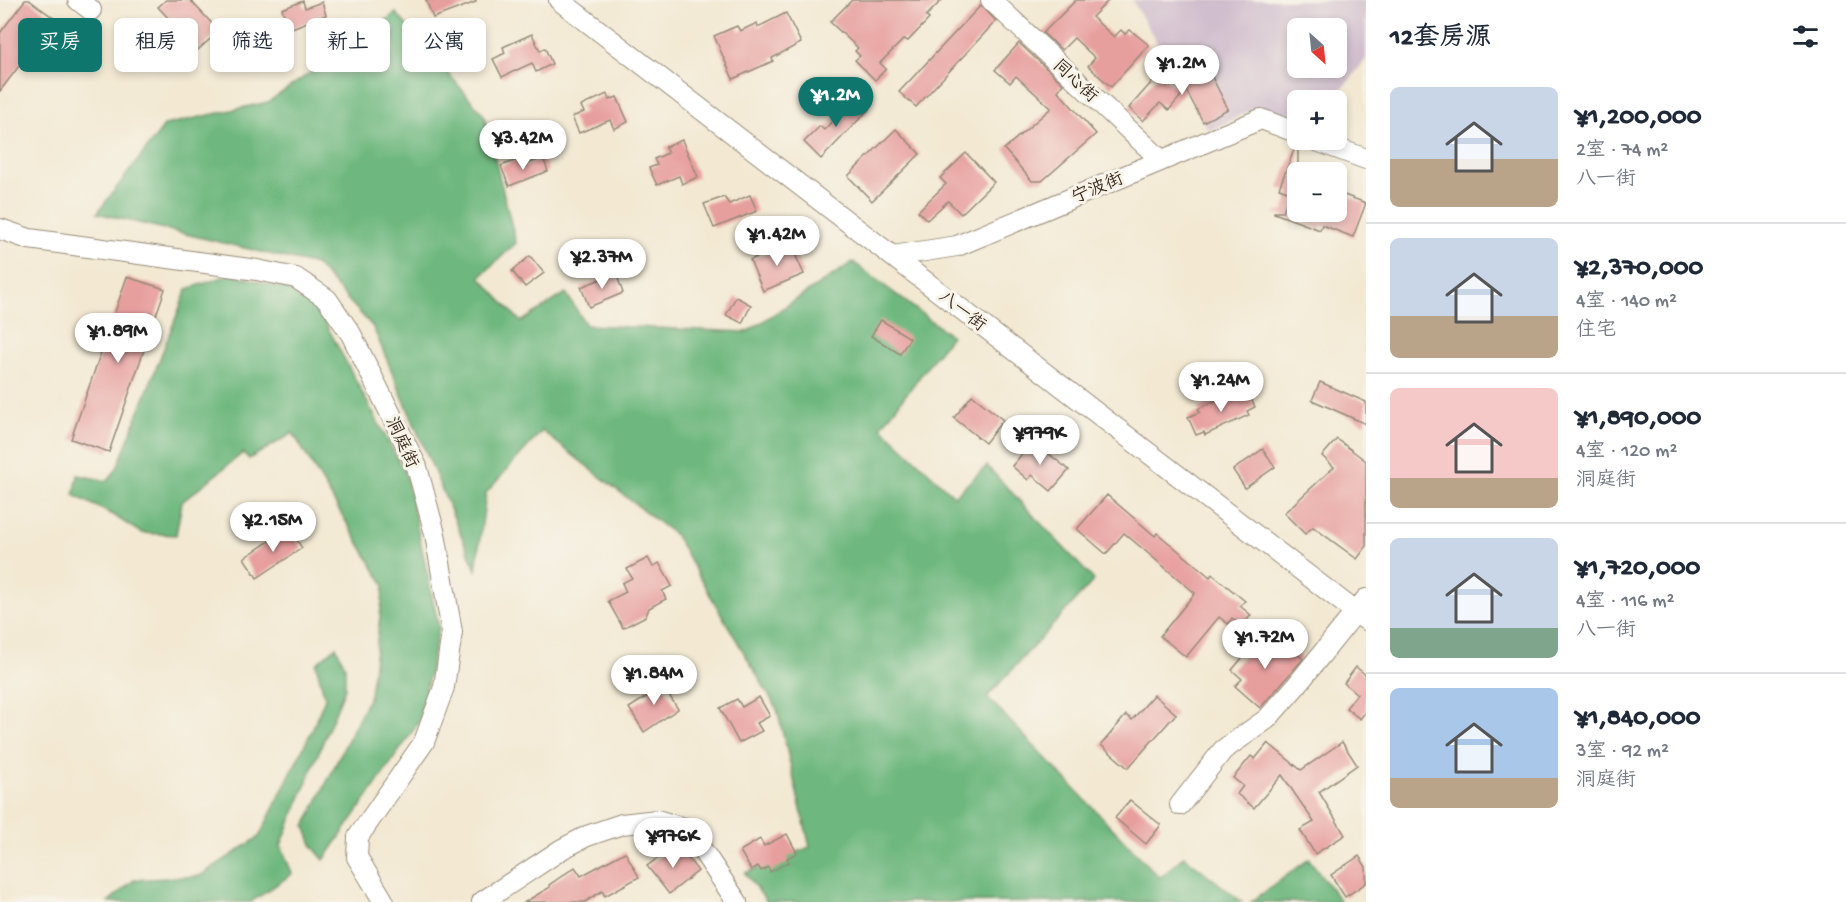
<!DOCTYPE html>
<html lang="zh">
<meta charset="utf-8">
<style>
:root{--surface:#fff;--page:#f6f6f7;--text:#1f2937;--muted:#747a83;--line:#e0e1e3;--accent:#0f766e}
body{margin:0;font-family:"Gochi Hand","LXGW WenKai TC",sans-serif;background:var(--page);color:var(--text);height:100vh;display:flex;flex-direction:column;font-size:22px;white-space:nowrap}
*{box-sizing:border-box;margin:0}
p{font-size:20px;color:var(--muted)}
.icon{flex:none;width:33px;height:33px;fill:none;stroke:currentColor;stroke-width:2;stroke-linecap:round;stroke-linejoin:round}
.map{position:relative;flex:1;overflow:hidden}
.details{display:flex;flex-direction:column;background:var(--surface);width:480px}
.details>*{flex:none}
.hud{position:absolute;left:18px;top:18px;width:570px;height:54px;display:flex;gap:12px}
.needle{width:39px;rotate:153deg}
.fabs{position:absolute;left:1287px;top:18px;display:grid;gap:12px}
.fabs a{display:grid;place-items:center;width:60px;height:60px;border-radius:9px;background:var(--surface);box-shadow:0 3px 9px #0003;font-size:30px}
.price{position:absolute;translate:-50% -51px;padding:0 14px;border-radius:21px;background:#fff;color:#222;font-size:20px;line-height:39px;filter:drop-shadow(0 2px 3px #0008)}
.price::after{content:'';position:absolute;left:50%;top:36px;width:18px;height:14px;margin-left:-9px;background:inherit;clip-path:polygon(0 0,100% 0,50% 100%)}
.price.active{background:var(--accent);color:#fff}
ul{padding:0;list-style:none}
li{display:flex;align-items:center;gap:18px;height:150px;padding:0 24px}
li+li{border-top:2px solid var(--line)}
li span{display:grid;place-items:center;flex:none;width:168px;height:120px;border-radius:9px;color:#555}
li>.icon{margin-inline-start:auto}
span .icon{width:72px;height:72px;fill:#fffc;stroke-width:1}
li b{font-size:26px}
h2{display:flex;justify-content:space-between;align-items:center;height:72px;padding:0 24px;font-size:26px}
.pill{padding:0 21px;border-radius:9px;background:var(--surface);box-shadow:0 3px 9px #0003;font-size:21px;line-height:54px}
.pill.active{background:var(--accent);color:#fff}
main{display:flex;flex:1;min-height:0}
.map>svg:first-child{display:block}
</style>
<main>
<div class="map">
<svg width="1366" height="902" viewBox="0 0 1366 902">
<rect width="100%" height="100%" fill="#f7f3e8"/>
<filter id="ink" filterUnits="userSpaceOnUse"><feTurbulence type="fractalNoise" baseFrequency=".0167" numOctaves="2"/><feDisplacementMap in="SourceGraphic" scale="12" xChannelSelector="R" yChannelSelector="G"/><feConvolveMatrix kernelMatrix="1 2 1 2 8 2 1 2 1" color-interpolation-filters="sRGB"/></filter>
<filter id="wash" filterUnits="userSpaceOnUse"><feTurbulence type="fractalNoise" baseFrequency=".008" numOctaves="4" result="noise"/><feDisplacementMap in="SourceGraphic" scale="24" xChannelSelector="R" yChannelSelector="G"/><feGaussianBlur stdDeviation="1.35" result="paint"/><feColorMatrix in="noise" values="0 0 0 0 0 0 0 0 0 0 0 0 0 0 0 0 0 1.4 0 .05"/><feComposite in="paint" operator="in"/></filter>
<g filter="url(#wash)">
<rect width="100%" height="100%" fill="#f3e9d3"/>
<!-- industrial -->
<path fill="#d0bdcd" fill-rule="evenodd" d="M1132,0H1366V59L1333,100H1298L1297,114L1255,108L1209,131ZM1298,28H1336V68H1298Z"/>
<!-- forest -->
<g fill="#6eb87f" stroke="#54714e" stroke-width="1.5">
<path d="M396,13L484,115L516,243L480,277L521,322L566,293L586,325L747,332L853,262L951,336L881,427L954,496L987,466L1094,580L987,697L1160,878L1184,856L1242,902H767L745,873L810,847L777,709L675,535L542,431L486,493L476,570L373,327L316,265L97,213L165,125L268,102Z"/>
<path d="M232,274L289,290L320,313L406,475L439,628L419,722L324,860L313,847L305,826L370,695L384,585L293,433L249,459L243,453L182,502L176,535L141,533L113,515L74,495L78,475L108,481L117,468L187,289Z"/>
<path d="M336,647L345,666V688L281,845L292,874L251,902H108L134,880L200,876L259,837L312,730L325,698L316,664Z"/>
<path d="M1309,859L1341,902H1251Z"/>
</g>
<g id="blocks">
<!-- building -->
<g fill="#e79f9e">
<path d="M25,0H29L55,19L0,91V33Z"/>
<path d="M166,0H190L219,31L198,50L158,7Z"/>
<path d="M426,0H476V2L433,18Z"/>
<path d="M852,0H942L926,16L929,19L908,41L904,39L880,63L886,69L875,80L855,60L860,56L855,51L858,48L830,22Z"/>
<path d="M1076,0H1109L1092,17L1114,37L1121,30L1125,34L1130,30L1149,45L1111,87L1088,66L1095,58L1074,38L1062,50L1043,33Z"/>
<path d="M303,1L305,8L322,2L326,15L289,29L282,9Z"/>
<path d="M981,5L996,21L916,107L899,92Z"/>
<path d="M786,13L801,43L772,58L773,61L733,79L714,36L737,26L740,31L757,23L758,27Z"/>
<path d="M532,34L540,51L545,48L552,64L536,72L532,63L502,77L493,59L505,53L503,47Z"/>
<path d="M1019,43L1063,84L1058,91L1096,134L1042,181H1032L1004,149L1051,108L1016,76L1010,83L995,70Z"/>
<path d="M1207,67L1228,109L1203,122L1186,90L1169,110L1160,103L1143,121L1129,108L1159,74L1172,85Z"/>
<path d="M607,94L609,100L617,97L628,122L614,129L610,120L579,133L572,117L584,112L581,106Z"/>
<path d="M856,96L869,109L821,159L804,142L820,126L824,130Z"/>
<path d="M896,129L920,154L872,201L848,176Z"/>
<path d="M682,140L698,177L682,184L679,176L657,185L649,168L657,165L654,159L668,153L665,147Z"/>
<path d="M1296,145H1298V212H1336V192L1366,203L1353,237L1322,225L1320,230L1274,213V212H1283L1290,192L1279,188Z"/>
<path d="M966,153L994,182L961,214L948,201L927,220L918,211L946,184L940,178Z"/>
<path d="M522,158L525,165L543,158L548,171L509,186L501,166Z"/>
<path d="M750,195L757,211L714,228L704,204L724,197L729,204Z"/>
<path d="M790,243L804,274L763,291L750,260Z"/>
<path d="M530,256L544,273L525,287L512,271Z"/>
<path d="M616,273L623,293L589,307L581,287Z"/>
<path d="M127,277L165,289L109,452L71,439Z"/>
<path d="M736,297L751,305L742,323L726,315Z"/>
<path d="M881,320L910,338L900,354L871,336Z"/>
<path d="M1320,382L1366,402V424L1312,400Z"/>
<path d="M1237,390L1240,397L1248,393L1255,407L1247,411L1249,415L1205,435L1204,432L1196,435L1188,417L1200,412L1198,409Z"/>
<path d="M972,395L1003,420L985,443L954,418Z"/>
<path d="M1337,439L1366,461V547L1357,559L1313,527L1305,534L1284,513L1334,467L1322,456Z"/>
<path d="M1033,441L1069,470L1051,491L1032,475L1028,480L1012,466Z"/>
<path d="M1263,449L1275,467L1245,488L1233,470Z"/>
<path d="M1107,495L1155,536L1157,533L1210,577L1212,574L1245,601L1240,606L1251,615L1242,626L1232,618L1228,624L1219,617L1186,657L1160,636L1195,593L1124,533L1106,554L1077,529Z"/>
<path d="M289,528L302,548L257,578L244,558Z"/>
<path d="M648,558L653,567L659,563L672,586L662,591L666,599L649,608L646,616L623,628L608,601L626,592L622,583L632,578L627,569Z"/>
<path d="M1277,636L1303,659L1260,708L1235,686L1242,679L1232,670L1255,643L1263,651Z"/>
<path d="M1356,667L1366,675V711L1360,719L1346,708L1357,694L1344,683Z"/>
<path d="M658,678L678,709L644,732L629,708L651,694L646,686Z"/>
<path d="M1154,695L1176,714L1128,768L1101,745L1126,715L1132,720Z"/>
<path d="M759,697L770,716L757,723L762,731L739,743L720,708L737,699L742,707Z"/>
<path d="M1342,742L1357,765L1319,792L1345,835L1315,854L1300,830L1314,822L1282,775L1254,808L1237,794L1243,786L1233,778L1251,756L1255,759L1268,743L1301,770Z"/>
<path d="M1130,800L1161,825L1146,844L1115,818Z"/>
<path d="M787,834L797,853L787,858L789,862L770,872L768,867L761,871L758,866L751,870L740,851L760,839L764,846Z"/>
<path d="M677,844L698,871L669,894L647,866Z"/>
<path d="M625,852L639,877L605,896L602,891L585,902H525L550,887L549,885L575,867L581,876Z"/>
<path d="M1359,856L1366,867V883L1345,897L1331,875Z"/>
</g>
</g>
</g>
<g filter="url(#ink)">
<use href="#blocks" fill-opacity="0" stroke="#978a78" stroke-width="1.5"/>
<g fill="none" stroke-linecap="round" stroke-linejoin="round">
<!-- minor casing -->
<g stroke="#978a78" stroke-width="22">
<g id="minor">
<path d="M78,0L91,10"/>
<path d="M559,0L1366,620"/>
<path d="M991,0L1161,160"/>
<path d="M1314,140L1366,159"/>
<path d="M0,229L29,239L257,270L296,278L327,299L351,334L417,467L435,534L452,632L444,687L424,742L358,837L357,857L384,902"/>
<path d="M893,256L957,246L1261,119L1298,133"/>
<path d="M1180,805L1223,750L1267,719L1296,686L1366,599"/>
<path d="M482,902L562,849L587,836L622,824L657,820L688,829L737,902"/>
</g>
</g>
<!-- minor -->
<use href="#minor" stroke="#fff" stroke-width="20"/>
</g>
</g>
<g text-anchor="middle" stroke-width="6" stroke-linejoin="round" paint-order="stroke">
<!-- street labels -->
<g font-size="18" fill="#3b2a1e" stroke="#f7f3e8">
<text transform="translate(1076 80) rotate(43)" y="6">同心街</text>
<text transform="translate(1097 187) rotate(-23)" y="6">宁波街</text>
<text transform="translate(963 310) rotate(38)" y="6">八一街</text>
<text transform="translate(403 442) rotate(65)" y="6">洞庭街</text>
</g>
</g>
</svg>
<div class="fabs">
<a><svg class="needle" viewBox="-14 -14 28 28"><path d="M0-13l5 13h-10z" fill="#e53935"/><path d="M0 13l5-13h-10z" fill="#747a83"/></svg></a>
<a>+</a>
<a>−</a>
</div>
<b class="price" style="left:1182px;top:96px">¥1.2M</b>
<b class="price active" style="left:836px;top:128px">¥1.2M</b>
<b class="price" style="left:523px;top:171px">¥3.42M</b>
<b class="price" style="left:777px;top:267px">¥1.42M</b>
<b class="price" style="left:602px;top:290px">¥2.37M</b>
<b class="price" style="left:118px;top:364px">¥1.89M</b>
<b class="price" style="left:1221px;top:413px">¥1.24M</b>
<b class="price" style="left:1040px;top:466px">¥979K</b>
<b class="price" style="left:273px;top:553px">¥2.15M</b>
<b class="price" style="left:1265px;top:670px">¥1.72M</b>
<b class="price" style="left:654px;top:706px">¥1.84M</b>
<b class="price" style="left:673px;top:869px">¥976K</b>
<div class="hud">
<a class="pill active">买房</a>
<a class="pill">租房</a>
<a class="pill">筛选</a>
<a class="pill">新上</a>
<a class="pill">公寓</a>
</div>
</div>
<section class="details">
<h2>12套房源<svg class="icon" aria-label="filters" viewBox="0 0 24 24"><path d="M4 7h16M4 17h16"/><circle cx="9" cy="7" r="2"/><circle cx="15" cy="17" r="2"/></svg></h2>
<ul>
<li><span style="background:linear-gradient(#c9d6e8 60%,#b9a48a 0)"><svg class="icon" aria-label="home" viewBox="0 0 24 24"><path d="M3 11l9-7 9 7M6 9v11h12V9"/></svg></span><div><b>¥1,200,000</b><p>2室 · 74 m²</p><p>八一街</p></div></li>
<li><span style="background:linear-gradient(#c9d6e8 65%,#b9a48a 0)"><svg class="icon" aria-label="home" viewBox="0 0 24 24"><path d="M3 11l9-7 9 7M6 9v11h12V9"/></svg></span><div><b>¥2,370,000</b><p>4室 · 140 m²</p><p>住宅</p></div></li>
<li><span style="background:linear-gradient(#f6c9c9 75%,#b9a48a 0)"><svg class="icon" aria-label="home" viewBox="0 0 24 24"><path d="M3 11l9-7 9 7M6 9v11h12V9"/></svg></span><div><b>¥1,890,000</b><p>4室 · 120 m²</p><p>洞庭街</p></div></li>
<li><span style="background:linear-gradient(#c9d6e8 75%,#7fa58c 0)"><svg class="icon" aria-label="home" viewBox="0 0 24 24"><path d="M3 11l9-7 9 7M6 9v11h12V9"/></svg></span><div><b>¥1,720,000</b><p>4室 · 116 m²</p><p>八一街</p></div></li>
<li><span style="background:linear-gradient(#a9c7e8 75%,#b9a48a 0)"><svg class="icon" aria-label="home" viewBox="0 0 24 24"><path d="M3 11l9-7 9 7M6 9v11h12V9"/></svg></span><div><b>¥1,840,000</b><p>3室 · 92 m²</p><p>洞庭街</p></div></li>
</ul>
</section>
</main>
